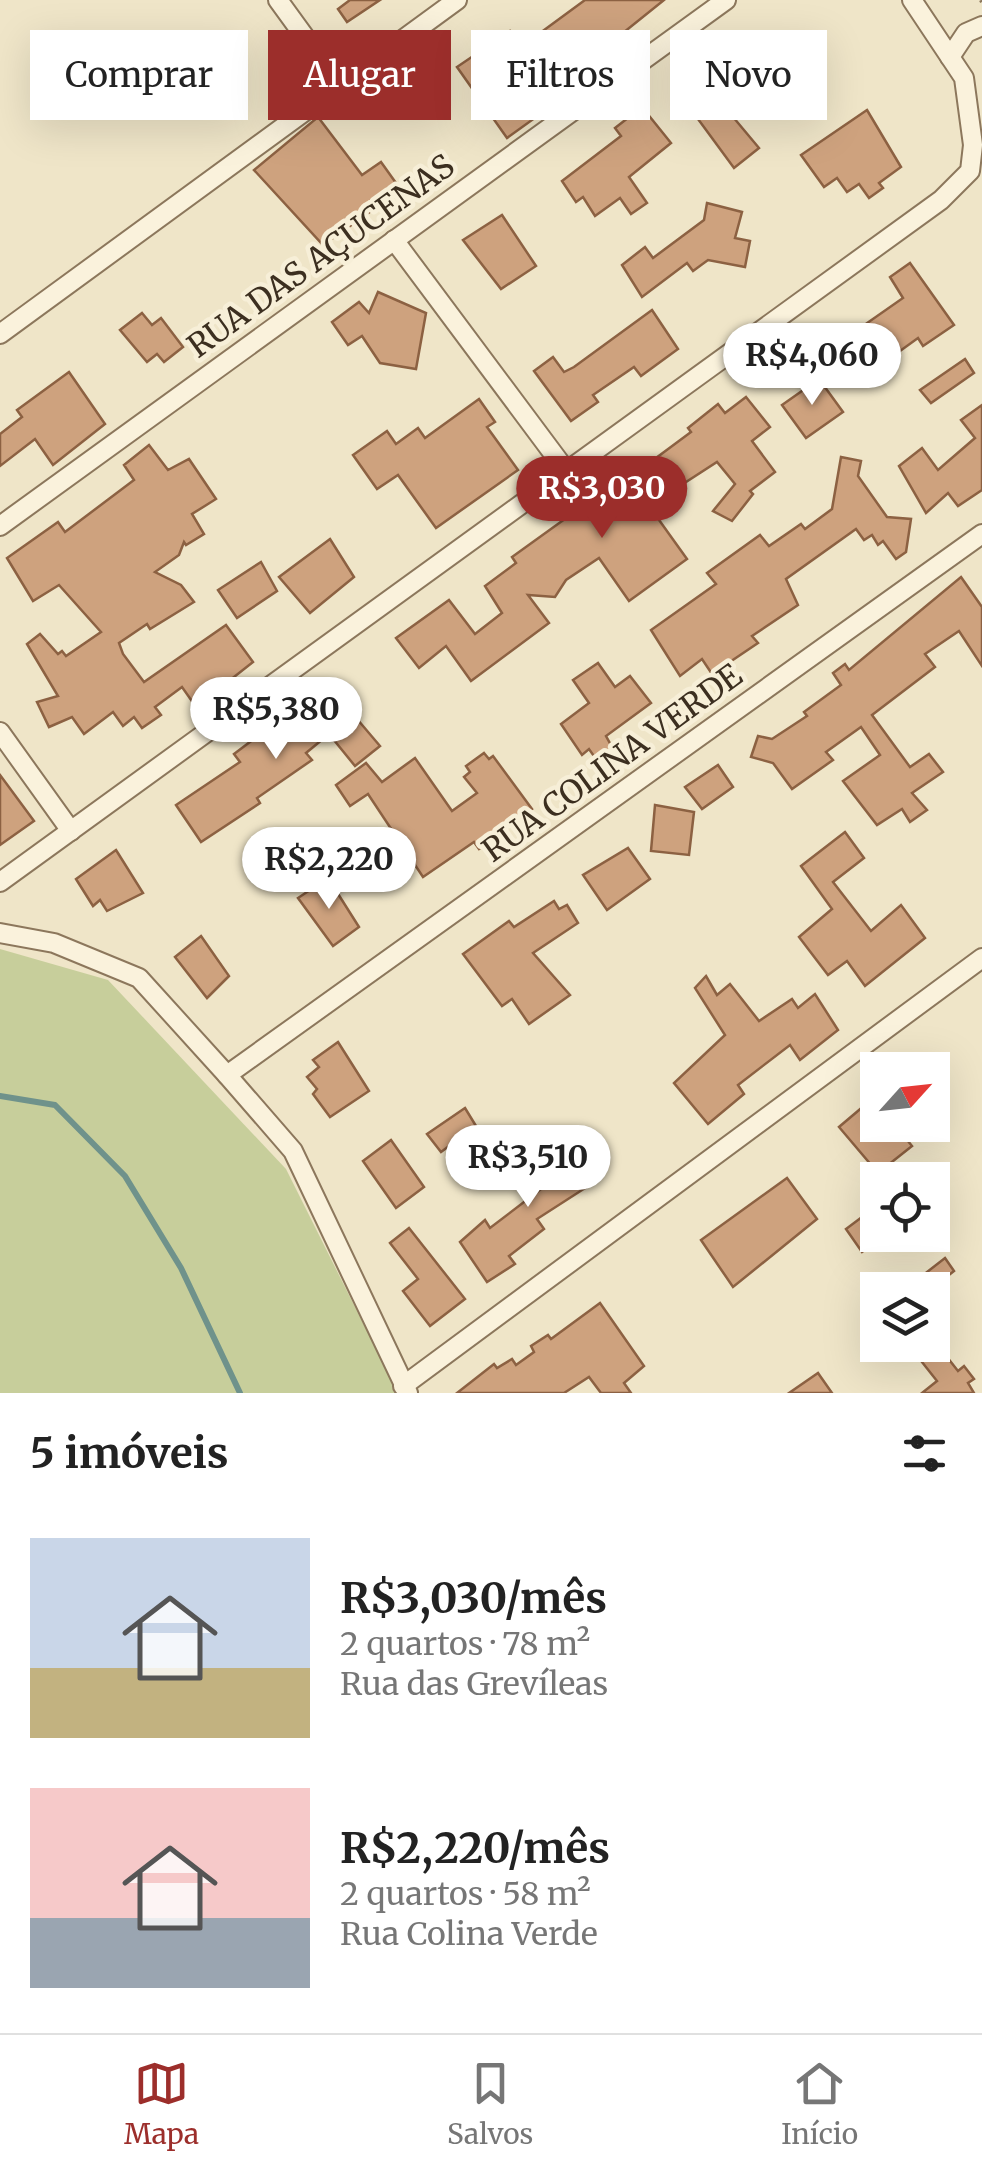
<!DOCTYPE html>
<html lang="pt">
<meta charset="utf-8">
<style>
:root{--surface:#fff;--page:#f6f6f6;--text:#222;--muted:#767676;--line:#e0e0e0;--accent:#9c2e2b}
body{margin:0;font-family:Merriweather,serif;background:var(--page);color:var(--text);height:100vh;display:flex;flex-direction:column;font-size:38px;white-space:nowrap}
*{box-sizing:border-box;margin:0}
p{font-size:32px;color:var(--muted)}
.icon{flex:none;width:55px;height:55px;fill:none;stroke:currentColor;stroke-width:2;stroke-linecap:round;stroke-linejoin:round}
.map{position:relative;height:1393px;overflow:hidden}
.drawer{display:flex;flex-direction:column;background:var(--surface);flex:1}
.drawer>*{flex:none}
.banner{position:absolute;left:30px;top:30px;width:922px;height:90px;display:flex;gap:20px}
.needle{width:65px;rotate:63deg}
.buttons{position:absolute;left:860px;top:1052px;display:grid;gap:20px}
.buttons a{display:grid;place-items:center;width:90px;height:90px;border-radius:0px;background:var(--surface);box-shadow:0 10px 40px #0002;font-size:50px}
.price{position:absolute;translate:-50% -85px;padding:0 22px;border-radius:35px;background:#fff;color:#222;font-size:32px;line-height:65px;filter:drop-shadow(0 2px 5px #0008)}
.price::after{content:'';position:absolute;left:50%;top:60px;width:30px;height:22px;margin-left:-15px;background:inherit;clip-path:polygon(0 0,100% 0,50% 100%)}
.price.active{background:var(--accent);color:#fff}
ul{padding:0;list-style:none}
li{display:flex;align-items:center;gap:30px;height:250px;padding:0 30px}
li span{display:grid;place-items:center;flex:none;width:280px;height:200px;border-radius:0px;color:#555}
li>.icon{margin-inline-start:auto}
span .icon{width:120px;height:120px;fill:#fffc;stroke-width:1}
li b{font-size:42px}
h2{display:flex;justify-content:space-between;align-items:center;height:120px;padding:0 30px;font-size:42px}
.pill{padding:0 35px;border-radius:0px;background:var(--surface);box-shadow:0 10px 40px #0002;font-size:35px;line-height:90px}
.pill.active{background:var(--accent);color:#fff}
.menu{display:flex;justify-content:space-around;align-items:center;height:140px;border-top:2px solid var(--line);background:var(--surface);font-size:28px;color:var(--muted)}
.menu a{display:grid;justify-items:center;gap:5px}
.menu .active{color:var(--accent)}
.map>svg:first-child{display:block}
</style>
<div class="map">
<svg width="982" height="1393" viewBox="0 0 982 1393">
<rect width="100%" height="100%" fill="#efe5c8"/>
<!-- green -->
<path fill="#c7ce9b" d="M0,949L108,980L286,1169L398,1393H0Z"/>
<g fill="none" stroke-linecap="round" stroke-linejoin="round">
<!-- stream -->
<path stroke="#6f928b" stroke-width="6" d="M0,1096L55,1105L125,1176L181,1268L240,1393"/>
</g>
<!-- building -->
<g fill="#cea27e" stroke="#8c6142" stroke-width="2.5">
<path d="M350,0H380L347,22L338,9Z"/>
<path d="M585,0H664L613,41L609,36L584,56L592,69L553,96L557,102L507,138L457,67L510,31L521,47Z"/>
<path d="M713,54L736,85L718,99L759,148L734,168L673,85Z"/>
<path d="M642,107L671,143L629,177L647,203L631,214L620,198L595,216L583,197L576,202L562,181L621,136L615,128Z"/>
<path d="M867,110L901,167L879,183L883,188L869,198L859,184L847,192L837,178L824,187L801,155Z"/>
<path d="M318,117L362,175L381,162L401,190L323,245L254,170Z"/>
<path d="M707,203L742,212L735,238L750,241L745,267L708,260L693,271L687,263L642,297L622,265L645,247L653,258L704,220Z"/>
<path d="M502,215L536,266L501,289L463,240Z"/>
<path d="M910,263L954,325L923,346L918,338L875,369L850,335L903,298L890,277Z"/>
<path d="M378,292L426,313L416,369L380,363L362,336L348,345L332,322L359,302L369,313Z"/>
<path d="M652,310L678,349L641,376L634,367L593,395L598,402L571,421L534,371L553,357L564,372L574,367Z"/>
<path d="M142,313L152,325L161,318L183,347L164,362L157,354L147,362L120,330Z"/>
<path d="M965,359L974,373L931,403L920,390Z"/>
<path d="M69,372L105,424L53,465L35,439L0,466V434L22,417L17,410Z"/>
<path d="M819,379L843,412L806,438L782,405Z"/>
<path d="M746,397L770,427L752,441L775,472L750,491L753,494L732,521L713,511L735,484L717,462L649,506L687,559L629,601L599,558L566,580L555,597L528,595L549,623L471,681L446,646L419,668L396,638L449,600L475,634L502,613L485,586L516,563L512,557L626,475L629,478L691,432L688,428L718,404L725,413Z"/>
<path d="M479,399L495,422L487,427L518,470L436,528L398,475L377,489L353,455L387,431L396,444L418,428L425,438Z"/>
<path d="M982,405V490L958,506L948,493L926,513L899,466L922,448L938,470L975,438L961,420Z"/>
<path d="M149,445L168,470L189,459L216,499L192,514L204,534L186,545L184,542L179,555L155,572L181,585L194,602L150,629L147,624L119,643L123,654L144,682L226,625L253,662L196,707L182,687L155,707L161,715L142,728L134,717L123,726L113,712L84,734L72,717L49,727L37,702L58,696L27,644L40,634L58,654L62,651L66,656L101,632L59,585L33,601L7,558L58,522L65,532L134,480L124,465Z"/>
<path d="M841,457L861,461L858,476L887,517L911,519L906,552L896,559L883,541L878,545L872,535L864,540L856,529L786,579L798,605L752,636L758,643L712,674L702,659L680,676L651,630L716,584L707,573L760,535L769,546L801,524L805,529L832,509Z"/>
<path d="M330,539L354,577L310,613L279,577Z"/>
<path d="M261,562L277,591L237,618L218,590Z"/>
<path d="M961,577L982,607V666L959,631L925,654L935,667L872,715L910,767L929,754L943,772L912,793L927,810L910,822L902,809L877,825L843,781L880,755L861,727L826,752L833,760L792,789L773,763L751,757L758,736L772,739L807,716L804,712L841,685L833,673L845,664L849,670Z"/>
<path d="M598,663L615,687L630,676L651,703L606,736L612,747L596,759L589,749L582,755L561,724L589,703L573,680Z"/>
<path d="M340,685L353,700L346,706L380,746L355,766L329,734L306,753L312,760L257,798L260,803L201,842L176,805L240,762L234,754L279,720L283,725Z"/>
<path d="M484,753L489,759L493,756L532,809L479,849L474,842L423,877L368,794L350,806L336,785L366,763L382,782L415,758L452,811L477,793L464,777L470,772L466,766Z"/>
<path d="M718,765L733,787L702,809L685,787Z"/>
<path d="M0,775L34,821L0,845Z"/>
<path d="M655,805L694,812L689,855L651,851Z"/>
<path d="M845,832L864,858L833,882L871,931L901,905L925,938L865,986L847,961L828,975L799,937L832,909L801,866Z"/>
<path d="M628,848L650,879L607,910L583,875Z"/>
<path d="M116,850L143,893L107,911L100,900L93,906L76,879Z"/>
<path d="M328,878L359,927L333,946L298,898Z"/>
<path d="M554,901L559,909L567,905L578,923L533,953L570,995L529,1024L512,999L502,1006L463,954L509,921L514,927Z"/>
<path d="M201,936L229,976L207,998L175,957Z"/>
<path d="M706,976L717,995L730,984L759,1021L792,999L798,1008L815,994L838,1030L800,1060L790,1045L738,1085L744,1094L708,1124L674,1083L725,1035L695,988Z"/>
<path d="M338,1042L369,1091L330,1117L313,1094L317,1089L307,1077L319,1067L313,1060Z"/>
<path d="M878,1094V1125H895L912,1146L878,1173L839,1127Z"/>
<path d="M465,1108L476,1126L441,1152L427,1134Z"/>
<path d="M561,1138L596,1181L537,1219L544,1229L509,1256L515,1264L487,1282L460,1242L485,1220L490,1228L541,1189L522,1164Z"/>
<path d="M391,1140L424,1187L396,1208L363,1161Z"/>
<path d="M787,1178L817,1219L733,1287L701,1240Z"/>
<path d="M878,1205V1240L862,1252L846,1229Z"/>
<path d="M409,1228L465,1299L430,1326L403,1291L418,1279L390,1243Z"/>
<path d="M945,1258L954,1271L930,1290H904Z"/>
<path d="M600,1303L644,1366L624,1383L631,1393H601L589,1377L564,1393H457L494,1364L497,1368L512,1359L516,1365L534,1352L531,1346L548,1335L551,1339Z"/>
<path d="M936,1343L958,1371L964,1366L974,1379L968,1383L974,1393H922L937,1381L918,1357Z"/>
<path d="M818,1373L832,1393H789Z"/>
</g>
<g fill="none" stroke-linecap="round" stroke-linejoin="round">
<!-- minor casing -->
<g stroke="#8c775c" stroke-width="22">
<g id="minor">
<path d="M278,0L339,84"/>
<path d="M950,57L966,33L982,26"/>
<path d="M394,240L567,472"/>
<path d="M0,334L457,0"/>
<path d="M0,526L726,0"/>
<path d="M0,732L71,831"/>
<path d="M0,882L941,200L970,171L973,145L964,78L912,0"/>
<path d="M0,933L54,943L139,978L227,1075L293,1151L408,1393"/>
<path d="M227,1075L982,534"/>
<path d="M403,1386L982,958"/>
</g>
</g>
<!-- path -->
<path stroke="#8c775c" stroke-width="4" stroke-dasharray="8 5" stroke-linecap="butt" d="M981,0L982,2"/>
<!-- minor -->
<use href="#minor" stroke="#faf2dc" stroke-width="18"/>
</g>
<g text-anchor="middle" stroke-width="9" stroke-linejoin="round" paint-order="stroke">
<!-- street labels -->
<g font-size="32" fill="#3c2f20" stroke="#f7efd8">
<text transform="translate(321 256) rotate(-36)" y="11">RUA DAS AÇUCENAS</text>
<text transform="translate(612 763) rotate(-36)" y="11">RUA COLINA VERDE</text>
</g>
</g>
</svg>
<div class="buttons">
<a><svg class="needle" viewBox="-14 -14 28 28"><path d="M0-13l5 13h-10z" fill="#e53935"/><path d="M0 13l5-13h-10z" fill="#767676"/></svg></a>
<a><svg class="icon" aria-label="locate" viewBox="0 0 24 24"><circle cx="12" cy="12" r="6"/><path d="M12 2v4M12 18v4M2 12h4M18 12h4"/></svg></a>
<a><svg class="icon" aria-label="layers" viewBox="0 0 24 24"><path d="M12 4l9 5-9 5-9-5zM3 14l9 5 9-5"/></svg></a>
</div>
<b class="price" style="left:812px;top:408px">R$4,060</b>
<b class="price active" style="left:602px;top:541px">R$3,030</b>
<b class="price" style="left:276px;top:762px">R$5,380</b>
<b class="price" style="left:329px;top:912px">R$2,220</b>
<b class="price" style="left:528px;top:1210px">R$3,510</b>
<div class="banner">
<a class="pill">Comprar</a>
<a class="pill active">Alugar</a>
<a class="pill">Filtros</a>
<a class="pill">Novo</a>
</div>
</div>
<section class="drawer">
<h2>5 imóveis<svg class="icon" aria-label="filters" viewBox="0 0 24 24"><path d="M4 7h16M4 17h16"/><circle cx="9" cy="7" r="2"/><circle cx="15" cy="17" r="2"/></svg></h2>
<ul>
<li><span style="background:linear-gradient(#c9d6e8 65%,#c2b280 0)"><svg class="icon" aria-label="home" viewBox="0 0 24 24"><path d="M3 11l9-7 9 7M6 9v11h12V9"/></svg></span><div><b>R$3,030/mês</b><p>2 quartos · 78 m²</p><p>Rua das Grevíleas</p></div></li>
<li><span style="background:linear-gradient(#f6c9c9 65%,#9aa5b1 0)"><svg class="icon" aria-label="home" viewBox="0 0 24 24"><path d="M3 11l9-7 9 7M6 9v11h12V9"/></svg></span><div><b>R$2,220/mês</b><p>2 quartos · 58 m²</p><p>Rua Colina Verde</p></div></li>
</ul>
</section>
<nav class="menu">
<a class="active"><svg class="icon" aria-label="map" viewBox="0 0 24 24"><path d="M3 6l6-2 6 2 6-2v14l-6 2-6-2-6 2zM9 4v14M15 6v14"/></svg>Mapa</a>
<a><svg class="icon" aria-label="saved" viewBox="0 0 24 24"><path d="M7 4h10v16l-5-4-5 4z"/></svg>Salvos</a>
<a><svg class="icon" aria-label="home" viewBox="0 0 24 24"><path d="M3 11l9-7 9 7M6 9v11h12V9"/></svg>Início</a>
</nav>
